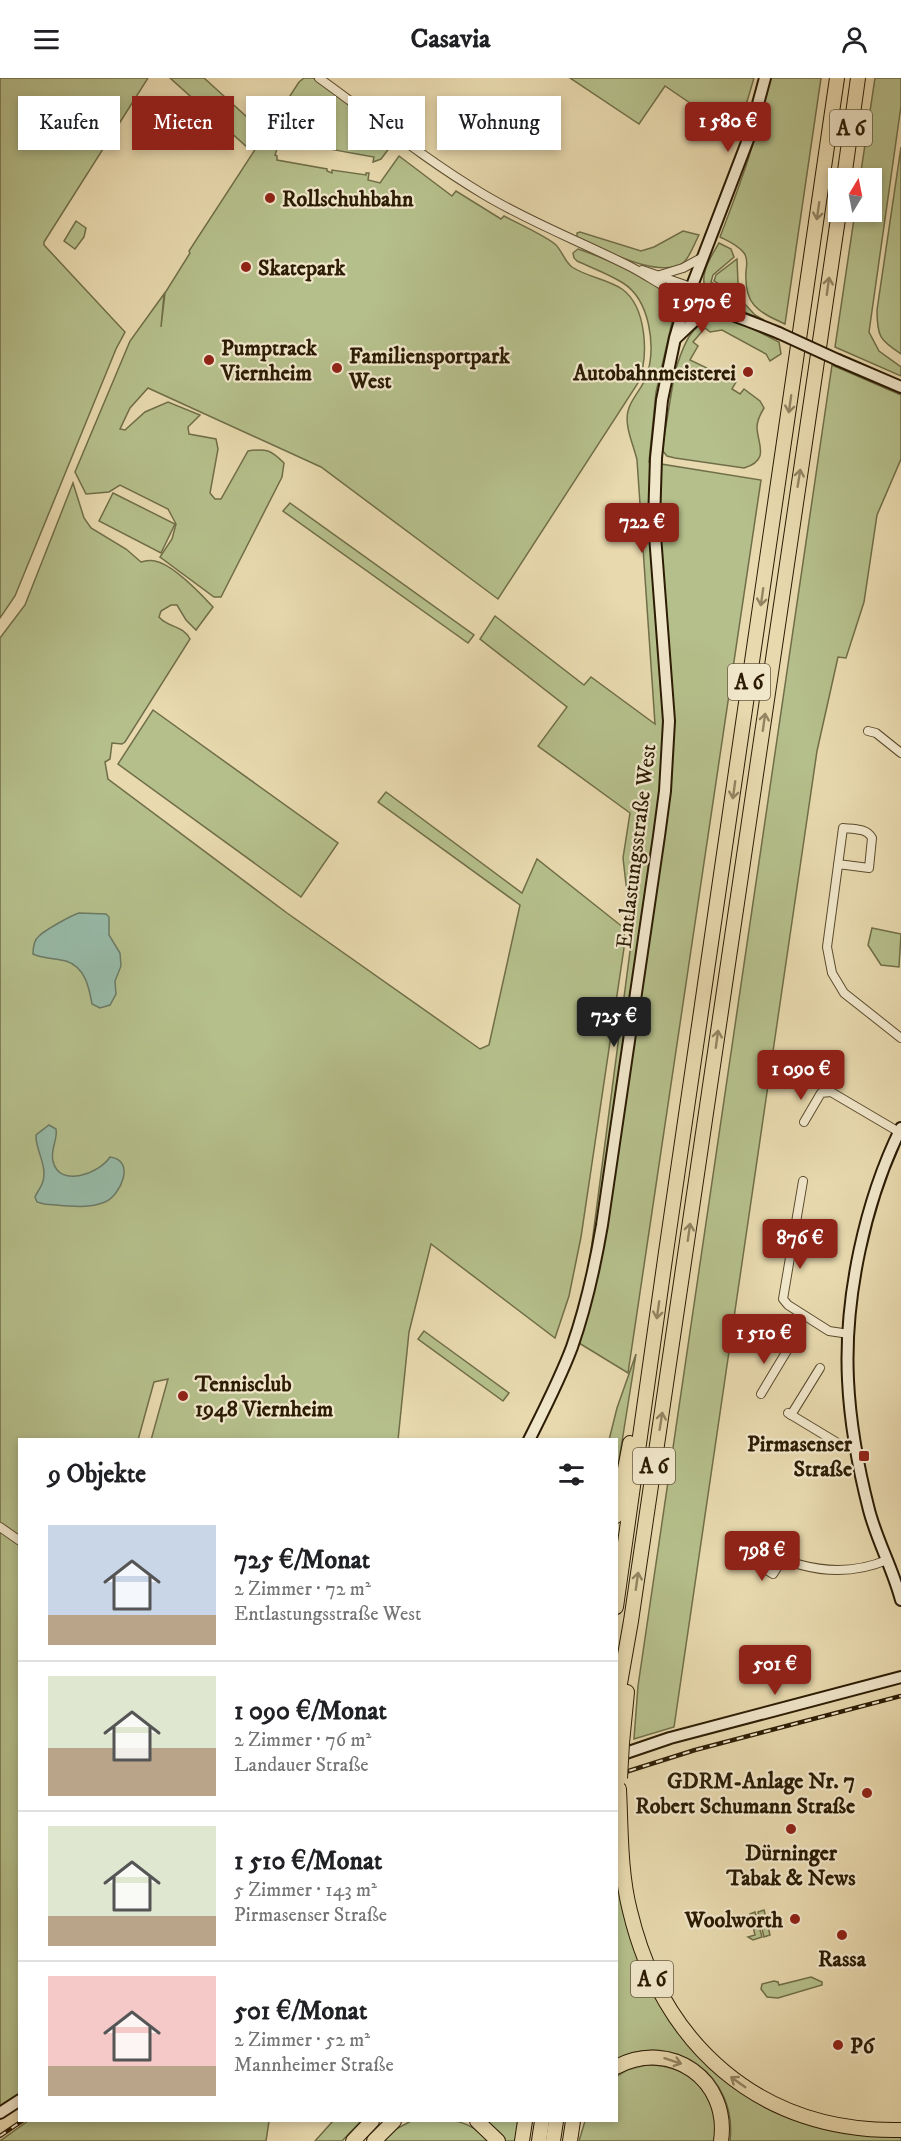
<!DOCTYPE html>
<html lang="de">
<meta charset="utf-8">
<style>
:root{--surface:#fff;--page:#f2f2f2;--text:#202124;--muted:#757577;--line:#e0e0e0;--accent:#8f2418}
body{margin:0;font-family:"IM FELL DW Pica",serif;background:var(--page);color:var(--text);height:100vh;display:flex;flex-direction:column;font-size:22px;white-space:nowrap}
*{box-sizing:border-box;margin:0}
p{font-size:20px;color:var(--muted)}
.icon{flex:none;width:33px;height:33px;fill:none;stroke:currentColor;stroke-width:2;stroke-linecap:round;stroke-linejoin:round}
.map{position:relative;flex:1;overflow:hidden}
.drawer{position:absolute;left:18px;top:1360px;width:600px;height:684px;display:flex;flex-direction:column;background:var(--surface);border-radius:0px;box-shadow:0 3px 9px #0003}
.drawer>*{flex:none}
.hud{position:absolute;left:18px;top:18px;width:600px;height:54px;display:flex;gap:12px}
.needle{width:39px;rotate:10deg}
.tools{position:absolute;left:828px;top:90px;display:grid;gap:12px}
.tools a{display:grid;place-items:center;width:54px;height:54px;border-radius:0px;background:var(--surface);box-shadow:0 3px 9px #0003;font-size:30px}
.price{position:absolute;translate:-50% -51px;padding:0 14px;border-radius:6px;background:var(--accent);color:#fff;font-size:20px;line-height:39px;filter:drop-shadow(0 2px 3px #0008)}
.price::after{content:'';position:absolute;left:50%;top:36px;width:18px;height:14px;margin-left:-9px;background:inherit;clip-path:polygon(0 0,100% 0,50% 100%)}
.price.active{background:#222;color:#fff}
ul{padding:0;list-style:none}
li{display:flex;align-items:center;gap:18px;height:150px;padding:0 30px}
li+li{border-top:2px solid var(--line)}
li span{display:grid;place-items:center;flex:none;width:168px;height:120px;border-radius:0px;color:#555}
li>.icon{margin-inline-start:auto}
span .icon{width:72px;height:72px;fill:#fffc;stroke-width:1}
li b{font-size:26px}
h2{display:flex;justify-content:space-between;align-items:center;height:72px;padding:0 30px;font-size:26px}
.pill{padding:0 21px;border-radius:0px;background:var(--surface);box-shadow:0 3px 9px #0003;font-size:21px;line-height:54px}
.pill.active{background:var(--accent);color:#fff}
header{display:flex;justify-content:space-between;align-items:center;height:78px;padding:0 30px;background:var(--surface);font-size:27px;font-weight:700}
.map>svg:first-child{display:block}
</style>
<header><svg class="icon" aria-label="menu" viewBox="0 0 24 24"><path d="M4 6h16M4 12h16M4 18h16"/></svg>Casavia<svg class="icon" aria-label="person" viewBox="0 0 24 24"><circle cx="12" cy="8" r="4"/><path d="M4 21q1-7 8-7t8 7"/></svg></header>
<div class="map">
<svg width="901" height="2063" viewBox="0 0 901 2063">
<rect width="100%" height="100%" fill="#e8d9ae"/>
<filter id="stains"><feTurbulence type="fractalNoise" baseFrequency=".00333" numOctaves="4"/><feColorMatrix values="0 0 0 0 .2 0 0 0 0 .09 0 0 0 0 .02 0 0 0 .5 -.17"/></filter>
<radialGradient id="worn" r=".72"><stop offset=".6" stop-color="#630" stop-opacity="0"/><stop offset="1" stop-color="#630" stop-opacity=".3"/></radialGradient>
<!-- green -->
<g fill="#b5bf8b" stroke="#706e48" stroke-width="1.5">
<path d="M0,0H148L44,164V167L125,254L116,271L15,518L0,540Z"/>
<path d="M170,0H204L259,50L247,69Z"/>
<path d="M304,0H313L391,56L393,65L381,81L373,84L374,79L280,62L275,77L277,78V82L327,91V93L332,95V92L366,97V95H369L368,102L380,105L399,78L452,118L456,113L501,141L504,138C515,144 548,159 556,167C562,173 565,184 572,189C587,199 607,201 622,211C647,229 649,279 638,305L498,521L321,389L148,310L130,330L120,351L125,352L145,334L168,324L200,337L188,349L189,356L216,361L218,371L210,415L215,421H221L248,373C266,370 271,372 284,385L282,399L221,519H214L160,479L172,461L176,446L168,431L120,407L109,414L86,416L75,394L130,263L164,216L161,249L165,215L190,175L189,173L299,4Z"/>
<path d="M570,0H754L737,57L665,8L639,46Z"/>
<path d="M770,0H821L785,246C757,233 744,227 746,193C747,187 748,180 744,175C738,167 728,163 720,159C740,107 759,55 770,0Z"/>
<path d="M875,0H901V28L869,254L879,273L901,289V298L835,269L855,134H872V100H860Z"/>
<path d="M901,69V276C880,262 877,259 877,232Z"/>
<path d="M76,143L86,150L84,159L75,171L64,163Z"/>
<path d="M683,153L699,157C695,164 689,181 683,185C658,201 605,172 580,162L577,159V155L580,154L641,173L654,169Z"/>
<path d="M719,165L731,171L734,179L713,197L711,204L744,225L755,237L764,242C750,237 707,220 704,205C702,192 713,175 719,165Z"/>
<path d="M578,171C602,179 660,204 674,223L672,244L656,314L649,384L761,402L628,1295L579,1265L632,858L623,780L630,735L538,668L567,629L480,561L495,538L584,607L591,599L655,646L637,382C634,368 624,348 628,333C631,320 643,310 647,297C656,268 650,222 623,205C609,196 592,190 577,183L574,180L573,175Z"/>
<path d="M737,181L738,205L741,220L714,203L716,197Z"/>
<path d="M712,240C738,240 758,254 779,264L781,276L770,283L766,276L722,252L710,254L705,250L693,264L698,268L690,282L736,304L732,311L740,316L744,311L760,323L764,330C761,335 757,342 757,349C757,365 771,382 744,390L675,380L667,378L662,372L675,293C683,270 688,249 712,240Z"/>
<path d="M832,287L901,317V381L877,437L864,524L846,580L838,579L817,673L674,1649L634,1661L638,1608Z"/>
<path d="M73,405L84,440L91,450L126,471L141,484C145,483 151,482 155,483C172,486 201,516 213,529L196,552L186,542L177,527H171L161,533L159,539C168,550 183,547 190,561L125,664L122,666L112,665L110,681L105,684L108,701L287,835L480,971L489,967L520,827L378,724L386,714L522,815L537,781L624,850V870L581,1159L569,1218L555,1260L431,1166L409,1254L398,1362H151L168,1301L154,1304L138,1362H20V2015L0,2028V560L25,527Z"/>
<path d="M113,415L175,446L161,475L99,443Z"/>
<path d="M290,425L474,557L468,565L283,433Z"/>
<path d="M153,632L338,765L301,819L118,686Z"/>
<path d="M872,850L901,856L899,889L881,887L868,867Z"/>
<path d="M424,1253L509,1315L503,1323L418,1261Z"/>
<path d="M636,1276L617,1395L616,1362H609L617,1330Z"/>
<path d="M616,1788L660,1925L769,2028L901,2056V2063H730C738,1999 675,1952 617,1981Z"/>
<path d="M764,1832L770,1857L764,1859L758,1834Z"/>
<path d="M755,1834L762,1859L753,1862L748,1859L755,1857L750,1836Z"/>
<path d="M811,1899L822,1904V1907L778,1920L767,1919L761,1911L762,1906L774,1903L778,1904L779,1907Z"/>
<path d="M646,1987C691,1986 719,2018 716,2063H579L585,2043H616L617,1998L627,1992Z"/>
<path d="M28,2043H269L266,2063H0Z"/>
<path d="M333,2043H361L342,2063H315Z"/>
<path d="M411,2043C445,2043 464,2036 489,2063H384L396,2051Z"/>
<path d="M484,2043H519L516,2063H502Z"/>
</g>
<!-- water -->
<g fill="#97baa8" stroke="#6c7b66" stroke-width="1.5">
<path d="M79,835L106,836L109,839V857L120,875L121,888L115,903L116,916L110,927L100,930L92,926C89,909 85,889 66,883C55,880 44,881 33,876C33,869 34,862 39,858C45,852 72,837 79,835Z"/>
<path d="M49,1047L56,1051C58,1062 50,1071 53,1083C59,1111 100,1095 110,1079C136,1082 121,1117 105,1124C87,1132 62,1127 44,1126L37,1124L35,1119C37,1114 40,1111 42,1106C49,1089 35,1072 36,1057Z"/>
</g>
<g fill="none" stroke-linecap="round" stroke-linejoin="round">
<!-- street casing -->
<g stroke="#5b4b2e" stroke-width="10">
<g id="street">
<path d="M319,0C373,39 426,82 483,116C531,145 582,164 631,189C650,199 667,212 687,220"/>
<path d="M642,192L691,209"/>
<path d="M660,197L683,190L703,179"/>
<path d="M868,653L876,655L901,675"/>
<path d="M838,786L869,790L872,760C867,750 853,751 843,750L827,869L832,895L844,915L901,960"/>
<path d="M804,1044L821,1015L831,1014L899,1054"/>
<path d="M803,1103L783,1221L788,1227L829,1253L849,1256"/>
<path d="M761,1316L788,1271"/>
<path d="M788,1335L841,1367L854,1368"/>
<path d="M791,1337L820,1290"/>
<path d="M0,1449L20,1463"/>
<path d="M782,1482L773,1496L753,1484L761,1471C801,1492 844,1500 887,1482"/>
</g>
</g>
<!-- secondary casing -->
<g stroke="#2c1c04" stroke-width="14">
<g id="secondary">
<path d="M691,209L733,233"/>
<path d="M687,220C718,232 748,242 779,255"/>
<path d="M675,261L695,242L717,232"/>
<path d="M838,282L901,309"/>
<path d="M901,1050C865,1123 844,1220 848,1302C850,1346 858,1389 869,1432C877,1463 893,1491 901,1522"/>
<path d="M529,1362C544,1332 560,1301 572,1269C586,1229 595,1188 602,1147L659,758L665,713L669,643L654,444L656,380L662,322L675,260L685,226L749,59L765,0"/>
<path d="M617,1678L670,1660L901,1599"/>
<path d="M0,2035L20,2022"/>
</g>
</g>
<!-- highway casing -->
<g stroke="#2c1c04" stroke-width="16">
<g id="highway">
<path d="M844,100L858,0"/>
<path d="M616,1438L630,1365"/>
<path d="M616,1529L666,1174L837,0"/>
<path d="M616,1628L631,1543L839,134"/>
<path d="M622,1665L627,1614"/>
<path d="M619,1711C621,1751 620,1794 630,1833C662,1967 760,2055 901,2052"/>
<path d="M616,1989C671,1960 730,2002 721,2063"/>
<path d="M477,2043L498,2063"/>
<path d="M353,2063L372,2043"/>
<path d="M374,2063L394,2043"/>
<path d="M522,2063L525,2043"/>
<path d="M539,2063L542,2043"/>
<path d="M553,2063L556,2043"/>
<path d="M570,2063L573,2043"/>
</g>
</g>
<!-- street -->
<use href="#street" stroke="#f0e6ca" stroke-width="8"/>
<!-- secondary -->
<use href="#secondary" stroke="#f0e6ca" stroke-width="10"/>
<!-- highway -->
<use href="#highway" stroke="#e8d9ae" stroke-width="14"/>
<!-- rail casing -->
<g stroke="#2c1c04" stroke-width="4.5">
<g id="rail">
<path d="M616,1697L695,1672L901,1618"/>
<path d="M0,2058L22,2043"/>
</g>
</g>
<!-- rail -->
<use href="#rail" stroke="#f0e6ca" stroke-width="2" stroke-dasharray="7" stroke-linecap="butt"/>
<!-- secondary-bridge casing -->
<g stroke="#2c1c04" stroke-width="14" stroke-linecap="butt">
<path id="secondary-bridge" d="M779,255L838,282"/>
</g>
<!-- highway-bridge casing -->
<g stroke="#2c1c04" stroke-width="16" stroke-linecap="butt">
<path id="highway-bridge" d="M620,1700L622,1665"/>
</g>
<!-- secondary-bridge -->
<use href="#secondary-bridge" stroke="#f0e6ca" stroke-width="10"/>
<!-- highway-bridge -->
<use href="#highway-bridge" stroke="#e8d9ae" stroke-width="14"/>
</g>
<!-- one-way arrows -->
<defs><path id="oneway-shaft" d="M-6 0H5M1.5-3L5.5 0L1.5 3" fill="none" stroke-width="1.6" stroke-linecap="round" stroke-linejoin="round" transform="scale(1.5)"/></defs>
<g stroke="#938462">
<use href="#oneway-shaft" transform="translate(818 133) rotate(98)"/>
<use href="#oneway-shaft" transform="translate(828 208) rotate(-82)"/>
<use href="#oneway-shaft" transform="translate(790 326) rotate(98)"/>
<use href="#oneway-shaft" transform="translate(799 400) rotate(-81)"/>
<use href="#oneway-shaft" transform="translate(762 519) rotate(98)"/>
<use href="#oneway-shaft" transform="translate(764 644) rotate(-82)"/>
<use href="#oneway-shaft" transform="translate(734 712) rotate(98)"/>
<use href="#oneway-shaft" transform="translate(717 961) rotate(-82)"/>
<use href="#oneway-shaft" transform="translate(689 1154) rotate(-82)"/>
<use href="#oneway-shaft" transform="translate(658 1232) rotate(98)"/>
<use href="#oneway-shaft" transform="translate(661 1343) rotate(-81)"/>
<use href="#oneway-shaft" transform="translate(637 1503) rotate(-82)"/>
<use href="#oneway-shaft" transform="translate(673 1983) rotate(18)"/>
<use href="#oneway-shaft" transform="translate(738 2004) rotate(-145)"/>
</g>
<!-- markers -->
<g fill="#8f2418" stroke="#f0e6ca" stroke-width="2">
<circle cx="270" cy="120" r="6"/>
<circle cx="246" cy="189" r="6"/>
<circle cx="209" cy="282" r="6"/>
<circle cx="337" cy="290" r="6"/>
<circle cx="748" cy="294" r="6"/>
<circle cx="183" cy="1318" r="6"/>
<rect x="858" y="1372" width="12" height="12" rx="3"/>
<circle cx="867" cy="1715" r="6"/>
<circle cx="791" cy="1751" r="6"/>
<circle cx="795" cy="1841" r="6"/>
<circle cx="842" cy="1857" r="6"/>
<circle cx="838" cy="1967" r="6"/>
</g>
<g text-anchor="middle" stroke-width="4.5" stroke-linejoin="round" paint-order="stroke">
<!-- shield labels -->
<g fill="#f0e6ca" stroke="#67593f" stroke-width="1.5">
<rect x="830" y="32" width="42" height="36" rx="4.5"/>
<rect x="728" y="586" width="42" height="36" rx="4.5"/>
<rect x="633" y="1370" width="42" height="36" rx="4.5"/>
<rect x="631" y="1883" width="42" height="36" rx="4.5"/>
</g>
<g font-size="21" font-weight="bold" fill="#2c1c04">
<text x="851" y="57">A 6</text>
<text x="749" y="611">A 6</text>
<text x="654" y="1395">A 6</text>
<text x="652" y="1908">A 6</text>
</g>
<!-- poi labels -->
<g font-size="22" font-weight="bold" fill="#2c1c04" stroke="#f0e6ca" text-anchor="start">
<text x="282" y="128">Rollschuhbahn</text>
<text x="258" y="197">Skatepark</text>
<text x="221" y="277">Pumptrack<tspan x="221" dy="25">Viernheim</tspan></text>
<text x="349" y="285">Familiensportpark<tspan x="349" dy="25">West</tspan></text>
<text x="736" y="302" text-anchor="end">Autobahnmeisterei</text>
<text x="195" y="1313">Tennisclub<tspan x="195" dy="25">1948 Viernheim</tspan></text>
<text x="852" y="1373" text-anchor="end">Pirmasenser<tspan x="852" dy="25">Straße</tspan></text>
<text x="855" y="1710" text-anchor="end">GDRM-Anlage Nr. 7<tspan x="855" dy="25">Robert Schumann Straße</tspan></text>
<text x="791" y="1782" text-anchor="middle">Dürninger<tspan x="791" dy="25">Tabak &amp; News</tspan></text>
<text x="783" y="1849" text-anchor="end">Woolworth</text>
<text x="842" y="1888" text-anchor="middle">Rassa</text>
<text x="850" y="1975">P6</text>
</g>
<!-- street labels -->
<g font-size="22" fill="#2c1c04" stroke="#f0e6ca">
<text transform="translate(635 768) rotate(-83)" y="8">Entlastungsstraße West</text>
</g>
</g>
<rect width="100%" height="100%" filter="url(#stains)"/>
<rect width="100%" height="100%" fill="url(#worn)"/>
</svg>
<div class="tools">
<a><svg class="needle" viewBox="-14 -14 28 28"><path d="M0-13l5 13h-10z" fill="#e53935"/><path d="M0 13l5-13h-10z" fill="#757577"/></svg></a>
</div>
<b class="price" style="left:728px;top:75px">1 580 €</b>
<b class="price" style="left:702px;top:256px">1 970 €</b>
<b class="price" style="left:642px;top:476px">722 €</b>
<b class="price active" style="left:614px;top:970px">725 €</b>
<b class="price" style="left:801px;top:1023px">1 090 €</b>
<b class="price" style="left:800px;top:1192px">876 €</b>
<b class="price" style="left:764px;top:1287px">1 510 €</b>
<b class="price" style="left:762px;top:1504px">798 €</b>
<b class="price" style="left:775px;top:1618px">501 €</b>
<div class="hud">
<a class="pill">Kaufen</a>
<a class="pill active">Mieten</a>
<a class="pill">Filter</a>
<a class="pill">Neu</a>
<a class="pill">Wohnung</a>
</div>
<section class="drawer">
<h2>9 Objekte<svg class="icon" aria-label="filters" viewBox="0 0 24 24"><path d="M4 7h16M4 17h16"/><circle cx="9" cy="7" r="2"/><circle cx="15" cy="17" r="2"/></svg></h2>
<ul>
<li><span style="background:linear-gradient(#c9d6e8 75%,#b9a48a 0)"><svg class="icon" aria-label="home" viewBox="0 0 24 24"><path d="M3 11l9-7 9 7M6 9v11h12V9"/></svg></span><div><b>725 €/Monat</b><p>2 Zimmer · 72 m²</p><p>Entlastungsstraße West</p></div></li>
<li><span style="background:linear-gradient(#dfe7d0 60%,#b9a48a 0)"><svg class="icon" aria-label="home" viewBox="0 0 24 24"><path d="M3 11l9-7 9 7M6 9v11h12V9"/></svg></span><div><b>1 090 €/Monat</b><p>2 Zimmer · 76 m²</p><p>Landauer Straße</p></div></li>
<li><span style="background:linear-gradient(#dfe7d0 75%,#b9a48a 0)"><svg class="icon" aria-label="home" viewBox="0 0 24 24"><path d="M3 11l9-7 9 7M6 9v11h12V9"/></svg></span><div><b>1 510 €/Monat</b><p>5 Zimmer · 143 m²</p><p>Pirmasenser Straße</p></div></li>
<li><span style="background:linear-gradient(#f6c9c9 75%,#b9a48a 0)"><svg class="icon" aria-label="home" viewBox="0 0 24 24"><path d="M3 11l9-7 9 7M6 9v11h12V9"/></svg></span><div><b>501 €/Monat</b><p>2 Zimmer · 52 m²</p><p>Mannheimer Straße</p></div></li>
</ul>
</section>
</div>
